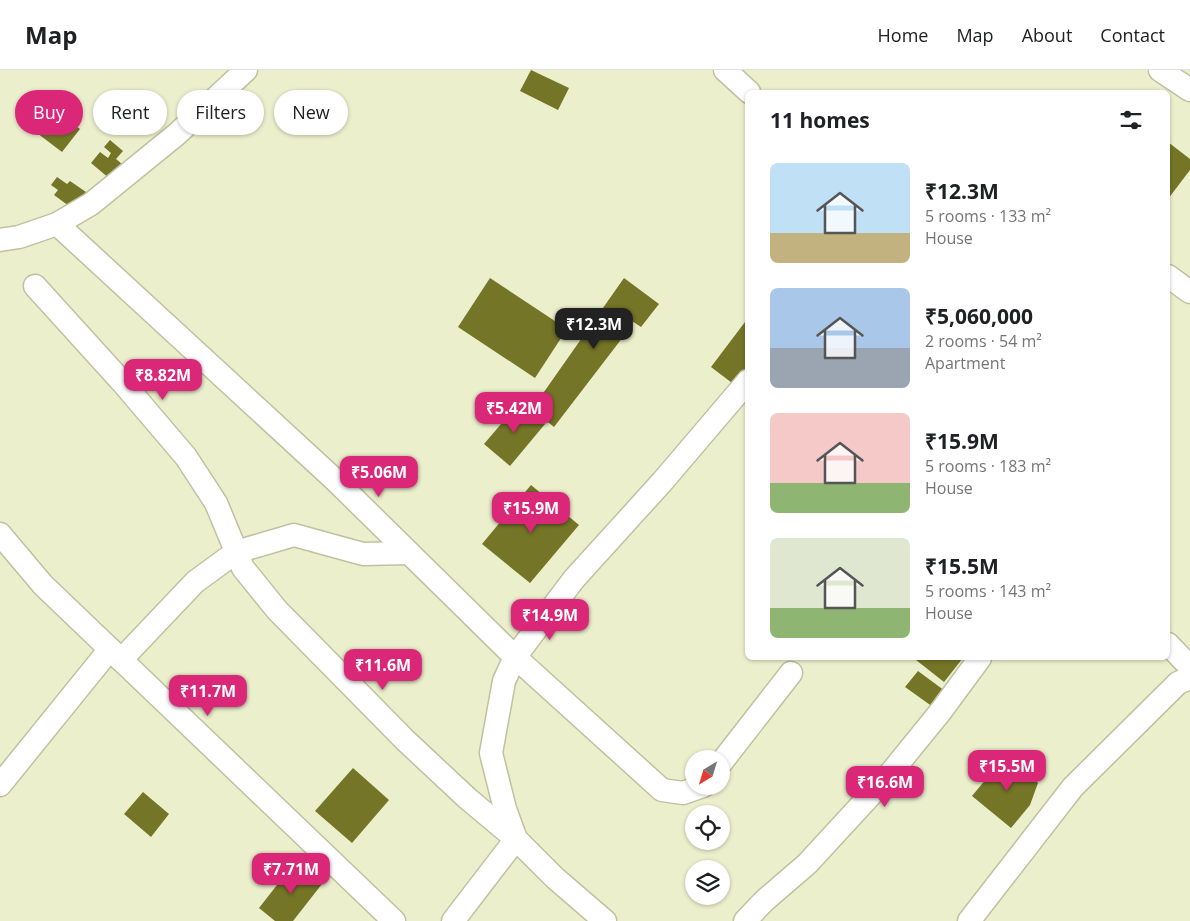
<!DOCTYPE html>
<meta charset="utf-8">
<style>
:root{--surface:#fff;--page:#f2f2f2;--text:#202124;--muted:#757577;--line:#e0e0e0;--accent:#db2777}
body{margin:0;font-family:"Open Sans",sans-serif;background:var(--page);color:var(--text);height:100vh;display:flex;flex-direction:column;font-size:19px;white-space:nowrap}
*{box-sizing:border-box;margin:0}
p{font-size:16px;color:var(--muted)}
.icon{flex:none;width:28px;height:28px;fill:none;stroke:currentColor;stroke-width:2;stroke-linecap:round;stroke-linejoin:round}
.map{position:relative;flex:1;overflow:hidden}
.sheet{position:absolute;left:745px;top:20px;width:425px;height:570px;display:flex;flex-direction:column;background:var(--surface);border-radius:8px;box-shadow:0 1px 4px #0004}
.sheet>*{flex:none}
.hud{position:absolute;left:15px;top:20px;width:475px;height:45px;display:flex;gap:10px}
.needle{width:32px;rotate:218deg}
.fabs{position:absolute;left:685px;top:680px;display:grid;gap:10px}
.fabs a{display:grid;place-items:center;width:45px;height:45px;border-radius:50%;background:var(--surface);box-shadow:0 1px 4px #0004;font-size:25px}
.price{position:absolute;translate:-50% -42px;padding:0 11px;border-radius:10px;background:var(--accent);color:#fff;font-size:16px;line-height:32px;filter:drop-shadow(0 1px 2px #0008)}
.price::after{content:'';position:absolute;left:50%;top:30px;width:15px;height:11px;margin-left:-8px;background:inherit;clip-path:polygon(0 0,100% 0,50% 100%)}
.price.active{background:#222;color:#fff}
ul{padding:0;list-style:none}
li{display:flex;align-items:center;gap:15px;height:125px;padding:0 25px}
li span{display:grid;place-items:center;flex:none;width:140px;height:100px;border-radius:8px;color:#555}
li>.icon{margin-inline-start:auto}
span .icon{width:60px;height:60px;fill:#fffc;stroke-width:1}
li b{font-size:21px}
h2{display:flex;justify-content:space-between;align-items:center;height:60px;padding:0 25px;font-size:21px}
.tag{padding:0 18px;border-radius:22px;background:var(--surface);box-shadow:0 1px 4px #0004;font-size:18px;line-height:45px}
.tag.active{background:var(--accent);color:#fff}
header{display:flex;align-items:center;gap:30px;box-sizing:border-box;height:70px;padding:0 25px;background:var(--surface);border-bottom:1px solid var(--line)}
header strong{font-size:24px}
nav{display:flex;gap:28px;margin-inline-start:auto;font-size:18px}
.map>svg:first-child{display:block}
</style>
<header>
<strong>Map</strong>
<nav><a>Home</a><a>Map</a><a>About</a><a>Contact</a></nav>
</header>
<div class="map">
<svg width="1190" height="851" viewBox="0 0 1190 851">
<rect width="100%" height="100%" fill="#ecefcc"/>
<!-- building -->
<g fill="#747527">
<path d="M531,0L569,18L558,40L520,21Z"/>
<path d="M47,34L80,59L62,82L29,57Z"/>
<path d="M110,70L123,81L116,89L122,94L110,109L91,93L100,82L108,88L111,83L104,77Z"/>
<path d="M1168,72L1190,89V100L1168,129Z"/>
<path d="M57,107L67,114L70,111L86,122L73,139L54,125L58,120L51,115Z"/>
<path d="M490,208L567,259L535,308L458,257Z"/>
<path d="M624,208L659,234L641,257L623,245L618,257L623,267L554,357L532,339Z"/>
<path d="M748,248V301L736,316L711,297Z"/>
<path d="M519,333L545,354L510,396L484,374Z"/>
<path d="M531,415L579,455L530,513L482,474Z"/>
<path d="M919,588H963L944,612L916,590Z"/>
<path d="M918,601L945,621L933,637L905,617Z"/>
<path d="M1005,686L1038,713L1030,735L1011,758L972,726Z"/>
<path d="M353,698L389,730L352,773L315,741Z"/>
<path d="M143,722L169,744L151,767L124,744Z"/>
<path d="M295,792L322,814L293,851H275L259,838Z"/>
</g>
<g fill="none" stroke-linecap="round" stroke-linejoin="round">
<!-- minor casing -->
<g stroke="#bfc1a0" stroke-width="25">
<g id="minor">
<path d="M725,0L749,22"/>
<path d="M1160,0L1190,20"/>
<path d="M57,154L335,410L515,587L662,720L683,723L703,716"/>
<path d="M0,170L19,167L57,154L91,134L177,64L246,0"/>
<path d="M1168,206L1190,222"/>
<path d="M35,216L123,313L186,387L216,433L243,498L277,540L405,670L467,728L516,769L555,808L605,851"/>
<path d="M0,464L43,515L394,851"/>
<path d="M1168,574L1190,597"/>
<path d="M121,590L195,512L236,482L294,465L363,484L409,483"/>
<path d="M721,693L791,603"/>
<path d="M0,715L110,579"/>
<path d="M453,851L516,769L505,739L491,683L504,611L515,587L574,509L662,412L748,311"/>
<path d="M745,851L764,831L807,794L889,705L941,641L980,588"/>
<path d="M969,851L1073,717L1178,613L1190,608"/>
</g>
</g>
<!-- minor -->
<use href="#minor" stroke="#fff" stroke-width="22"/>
</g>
</svg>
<div class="fabs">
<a><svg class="needle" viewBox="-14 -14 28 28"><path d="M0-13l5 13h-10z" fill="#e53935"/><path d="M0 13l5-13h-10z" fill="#757577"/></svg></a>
<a><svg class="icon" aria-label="locate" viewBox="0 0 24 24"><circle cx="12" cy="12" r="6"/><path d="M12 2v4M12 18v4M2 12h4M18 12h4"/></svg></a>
<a><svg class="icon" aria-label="layers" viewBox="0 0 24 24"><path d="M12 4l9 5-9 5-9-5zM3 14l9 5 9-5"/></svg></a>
</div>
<b class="price active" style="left:594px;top:280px">₹12.3M</b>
<b class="price" style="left:163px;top:331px">₹8.82M</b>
<b class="price" style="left:514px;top:364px">₹5.42M</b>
<b class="price" style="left:379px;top:428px">₹5.06M</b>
<b class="price" style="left:531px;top:464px">₹15.9M</b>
<b class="price" style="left:550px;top:571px">₹14.9M</b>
<b class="price" style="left:383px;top:621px">₹11.6M</b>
<b class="price" style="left:208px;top:647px">₹11.7M</b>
<b class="price" style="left:1007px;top:722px">₹15.5M</b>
<b class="price" style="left:885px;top:738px">₹16.6M</b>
<b class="price" style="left:291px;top:825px">₹7.71M</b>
<div class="hud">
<a class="tag active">Buy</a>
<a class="tag">Rent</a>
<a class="tag">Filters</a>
<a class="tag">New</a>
</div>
<section class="sheet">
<h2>11 homes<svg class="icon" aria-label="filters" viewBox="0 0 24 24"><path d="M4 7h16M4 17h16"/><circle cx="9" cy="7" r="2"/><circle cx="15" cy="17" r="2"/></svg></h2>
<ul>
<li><span style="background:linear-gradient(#bfe0f5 70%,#c2b280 0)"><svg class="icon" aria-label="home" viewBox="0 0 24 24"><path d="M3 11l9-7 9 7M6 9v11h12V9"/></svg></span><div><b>₹12.3M</b><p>5 rooms · 133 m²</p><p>House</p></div></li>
<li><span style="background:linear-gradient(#a9c7e8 60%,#9aa5b1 0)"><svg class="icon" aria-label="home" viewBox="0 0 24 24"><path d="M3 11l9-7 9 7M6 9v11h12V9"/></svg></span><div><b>₹5,060,000</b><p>2 rooms · 54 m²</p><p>Apartment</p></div></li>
<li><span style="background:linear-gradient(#f6c9c9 70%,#8fb573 0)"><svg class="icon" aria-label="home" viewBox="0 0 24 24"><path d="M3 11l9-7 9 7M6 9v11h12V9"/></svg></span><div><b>₹15.9M</b><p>5 rooms · 183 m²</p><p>House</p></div></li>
<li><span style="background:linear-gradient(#dfe7d0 70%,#8fb573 0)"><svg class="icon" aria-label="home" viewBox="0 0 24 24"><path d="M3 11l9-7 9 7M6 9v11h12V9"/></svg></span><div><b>₹15.5M</b><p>5 rooms · 143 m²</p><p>House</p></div></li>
</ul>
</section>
</div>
